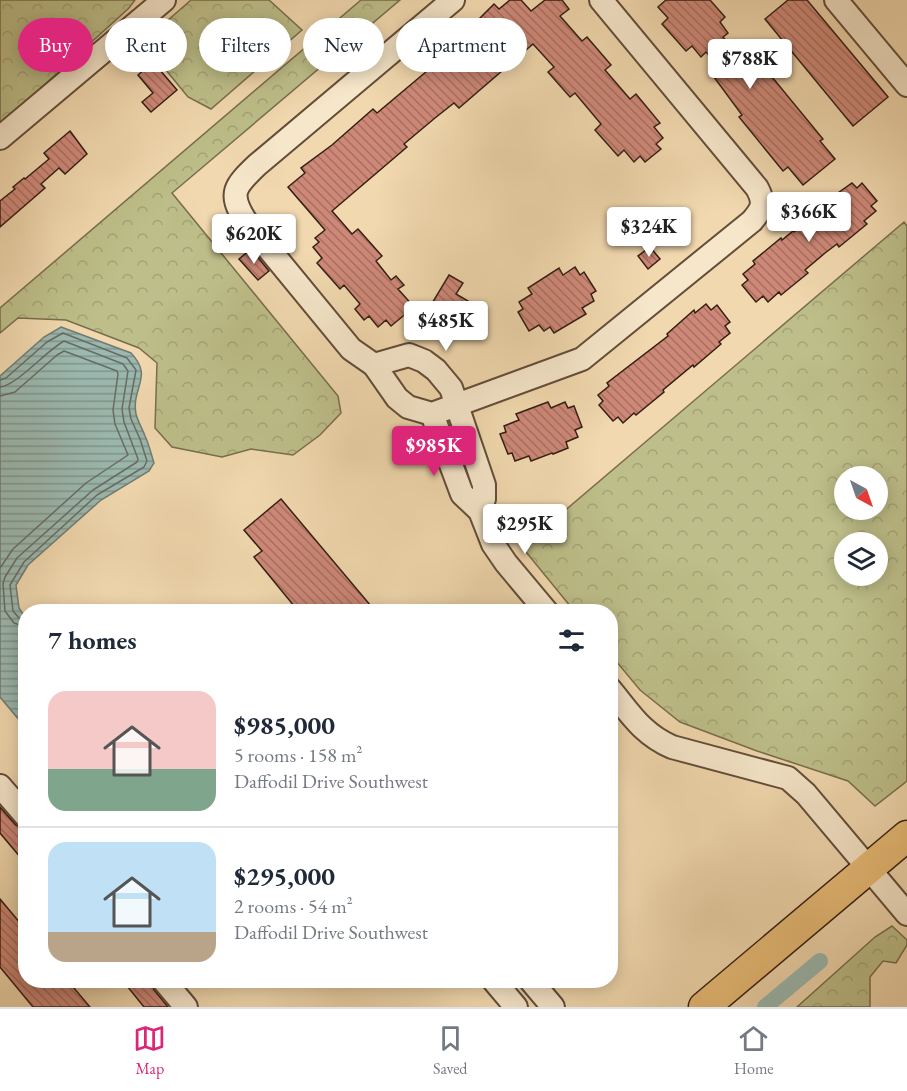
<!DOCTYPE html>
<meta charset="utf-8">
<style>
:root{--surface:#fff;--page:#f6f6f7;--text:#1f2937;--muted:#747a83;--line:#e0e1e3;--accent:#db2777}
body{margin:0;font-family:"EB Garamond",serif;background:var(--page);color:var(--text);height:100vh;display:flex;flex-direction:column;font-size:22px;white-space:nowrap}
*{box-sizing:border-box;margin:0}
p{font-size:20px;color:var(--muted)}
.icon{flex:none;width:33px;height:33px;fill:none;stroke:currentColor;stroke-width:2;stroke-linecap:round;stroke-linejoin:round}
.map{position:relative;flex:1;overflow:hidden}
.panel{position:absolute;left:18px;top:604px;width:600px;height:384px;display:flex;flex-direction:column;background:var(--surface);border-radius:24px;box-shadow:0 3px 15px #0003}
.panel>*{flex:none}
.hud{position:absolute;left:18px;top:18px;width:600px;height:54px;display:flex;gap:12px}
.needle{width:39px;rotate:140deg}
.controls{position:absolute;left:834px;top:466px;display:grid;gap:12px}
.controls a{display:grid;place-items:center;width:54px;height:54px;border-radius:50%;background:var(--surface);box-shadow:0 3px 15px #0003;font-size:30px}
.price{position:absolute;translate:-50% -51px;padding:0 14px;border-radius:6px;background:#fff;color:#222;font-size:20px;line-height:39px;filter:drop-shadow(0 2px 3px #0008)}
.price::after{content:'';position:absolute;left:50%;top:36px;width:18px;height:14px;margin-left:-9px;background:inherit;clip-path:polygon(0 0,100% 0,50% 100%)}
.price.selected{background:var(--accent);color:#fff}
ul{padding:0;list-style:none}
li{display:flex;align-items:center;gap:18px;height:150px;padding:0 30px}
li+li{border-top:2px solid var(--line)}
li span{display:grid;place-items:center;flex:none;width:168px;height:120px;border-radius:18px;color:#555}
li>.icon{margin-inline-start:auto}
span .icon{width:72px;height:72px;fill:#fffc;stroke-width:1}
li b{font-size:26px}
h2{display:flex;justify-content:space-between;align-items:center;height:72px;padding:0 30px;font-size:26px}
.pill{padding:0 21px;border-radius:27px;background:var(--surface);box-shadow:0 3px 15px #0003;font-size:21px;line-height:54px}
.pill.selected{background:var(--accent);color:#fff}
.tab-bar{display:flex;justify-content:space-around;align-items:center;height:84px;border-top:2px solid var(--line);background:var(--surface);font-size:16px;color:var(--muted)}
.tab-bar a{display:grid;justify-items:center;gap:3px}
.tab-bar .selected{color:var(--accent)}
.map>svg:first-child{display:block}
</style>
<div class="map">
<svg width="907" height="1007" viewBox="0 0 907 1007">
<defs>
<pattern id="forest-crowns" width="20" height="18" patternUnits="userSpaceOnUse" patternTransform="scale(1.5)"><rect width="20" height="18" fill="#bdbe89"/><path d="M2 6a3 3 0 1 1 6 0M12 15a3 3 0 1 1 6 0" fill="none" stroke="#a3a375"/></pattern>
<pattern id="water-rules" width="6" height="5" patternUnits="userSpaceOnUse" patternTransform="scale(1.5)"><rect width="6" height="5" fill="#9bb9b0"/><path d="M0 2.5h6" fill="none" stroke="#7f968e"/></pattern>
<pattern id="building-back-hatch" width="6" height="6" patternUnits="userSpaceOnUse" patternTransform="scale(1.5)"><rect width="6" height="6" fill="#ce8878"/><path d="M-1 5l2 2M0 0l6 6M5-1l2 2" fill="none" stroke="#a86f61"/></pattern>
</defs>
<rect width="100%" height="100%" fill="#f1d8ae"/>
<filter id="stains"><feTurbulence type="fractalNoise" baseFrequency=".00333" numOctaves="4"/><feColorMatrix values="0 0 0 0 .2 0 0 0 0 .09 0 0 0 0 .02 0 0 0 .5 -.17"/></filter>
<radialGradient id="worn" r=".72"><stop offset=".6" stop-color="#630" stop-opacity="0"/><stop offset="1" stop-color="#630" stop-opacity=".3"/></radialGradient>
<!-- forest -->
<g fill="url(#forest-crowns)" stroke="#786e4e" stroke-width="1.5" fill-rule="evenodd">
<path d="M0,0H135L129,8L0,125Z"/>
<path d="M191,0H269L302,30L211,109L188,97L143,42Z"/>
<path d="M361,0H400L172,193L338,396L341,413L320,435L293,455L251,449L222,457L172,447L155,428L157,363L139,348L66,320L18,318L0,333V308Z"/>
<path d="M904,222L907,226V781L875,806L848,781L757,751L680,722L640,690L611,655L610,612H575L522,547ZM844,477H878V510H844ZM844,543H878V576H844Z"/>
<path d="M892,926L907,940V945L896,963L883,961L870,977V1007H797L875,937Z"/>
</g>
<!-- water -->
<path fill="url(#water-rules)" stroke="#727b72" stroke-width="1.5" d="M61,327L131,353C154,377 131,387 136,414C138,422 142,428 145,436C149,444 151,454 154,463L149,471L101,500L28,565L16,585L19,608L25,617V727L0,697V376L44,337Z"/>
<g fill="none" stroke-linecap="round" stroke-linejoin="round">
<!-- shore -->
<g stroke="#686c62" stroke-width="1.5">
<path d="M0,380L6,378L47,342L63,333L127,358L136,370L129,408L131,419L140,439L147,461L144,467L97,495L24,562L10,585L13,611L19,618L26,620"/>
<path d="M0,387C16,386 46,351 64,341L123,364L128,371L122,409L124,422L138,459L137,462L93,490L17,558L5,577L3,584L5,611L14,623L26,627"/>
<path d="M0,396L15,392L57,355L64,351L117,371L118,374L113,410L115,424L128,455L86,483L13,549L0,568"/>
</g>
<!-- canal -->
<path stroke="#9bb9b0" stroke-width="16" d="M765,1007L820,961"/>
</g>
<!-- building -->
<g fill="url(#building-back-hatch)" stroke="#341f14" stroke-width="1.5">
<path d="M510,0H521L531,11L545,0H562L569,9L560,16L582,41L587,37L611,65L605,70L630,99L636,94L660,123L654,127L663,138L656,144L661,149L645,162L640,156L634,162L624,150L618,156L595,130L601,124L575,93L570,97L548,72L554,67L533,44L459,108L454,103L435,118L404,144L407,147L332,211L352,234L358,229L382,256L376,261L391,280L396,276L404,285L398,289L414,307L391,326L386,320L378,327L369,316L364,320L355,309L360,304L344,285L340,289L317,263L322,258L313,247L319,242L315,238L325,230L288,187L305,173L301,168L332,145L373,109L377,113L427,71L424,68L468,30L494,4L499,9Z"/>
<path d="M666,0H710L725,17L720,22L728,33L723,37L739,57L746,51L760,68L763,66L823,139L820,141L835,159L803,185L788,167L783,171L739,117L742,115L714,77L722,70L706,52L701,57L692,46L686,51L662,24L668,18L658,7Z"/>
<path d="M788,0H807L888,97L853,126L765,19Z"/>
<path d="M153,62L177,90L151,112L142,102L153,93L138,75Z"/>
<path d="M70,131L87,154L65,174L59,168L41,184L45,188L0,227V201L15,189L13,187L24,178L25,179L49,159L44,153Z"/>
<path d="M852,183L857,188L862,183L877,201L871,206L876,211L864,221L867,224L839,247L837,244L825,253L805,270L808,273L781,295L779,292L768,302L763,296L756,302L742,285L748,280L743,274L755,264L753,261L781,238L782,240L793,231L794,232L814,216L812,214L828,200Z"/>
<path d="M650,247L660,259L648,269L638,256Z"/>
<path d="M251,249L269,271L258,280L239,259Z"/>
<path d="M575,267L580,275L584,272L596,291L591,294L594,301L582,308L586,314L554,333L550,327L544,331L539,325L529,331L518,312L523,309L519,302L532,294L528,288L559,268L563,275Z"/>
<path d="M449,275L463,283L456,294L485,311L472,333L457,325L453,331L437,322L440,317L428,310Z"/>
<path d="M706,304L711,310L717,305L730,322L725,326L730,333L719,342L721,344L694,367L693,365L663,390L664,392L636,415L634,413L623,423L618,417L613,421L599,405L603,401L598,395L609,386L607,383L668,336L667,334L694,310L695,313Z"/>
<path d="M548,402L551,408L565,402L568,408L574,406L582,427L575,430L578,437L566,442L568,448L553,454L552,453L531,461L529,456L515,461L512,453L508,454L500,434L506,432L504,426L519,420L516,414Z"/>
<path d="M281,499L376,612H299L254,557L262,551L244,530Z"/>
<path d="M0,807L16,825L26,829V864L0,833Z"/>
<path d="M0,899L26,930V981H68L90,1007H33L0,967Z"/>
<path d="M123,981H151L154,990L168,1007H144Z"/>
</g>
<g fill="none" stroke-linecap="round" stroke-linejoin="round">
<!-- minor casing -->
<g stroke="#634d3a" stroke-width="26">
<g id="minor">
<path d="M836,0L907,85"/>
<path d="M0,138L164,0"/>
<path d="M374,365L351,349L245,220C228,193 235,186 257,165L453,0"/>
<path d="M432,414L462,494L480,511L493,544L506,563L547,612"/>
<path d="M480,511L484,499V485L451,388L436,370L424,361L409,355L374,365L397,398L408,407L432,414L582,359L752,221C763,208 765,203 757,188L601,0"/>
<path d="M610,689C630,713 642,734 672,747L788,778L806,794L907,914"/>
<path d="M0,786L26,816"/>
<path d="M164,981L186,1007"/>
<path d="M494,981L516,1007"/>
<path d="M531,981L553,1007"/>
</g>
</g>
<!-- major casing -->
<g stroke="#341f14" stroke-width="33">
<path id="major" d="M704,1007L907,836"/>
</g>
<!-- minor -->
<use href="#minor" stroke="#f6e6ca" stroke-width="22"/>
<!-- major -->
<use href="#major" stroke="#e8bc77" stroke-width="30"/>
</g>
<rect width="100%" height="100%" filter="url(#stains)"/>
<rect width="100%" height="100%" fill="url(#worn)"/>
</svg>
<div class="controls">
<a><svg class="needle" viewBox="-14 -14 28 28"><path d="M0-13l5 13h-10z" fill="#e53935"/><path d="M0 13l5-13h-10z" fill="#747a83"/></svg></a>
<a><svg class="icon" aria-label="layers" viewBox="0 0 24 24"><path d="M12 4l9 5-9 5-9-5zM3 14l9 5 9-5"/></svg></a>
</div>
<b class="price" style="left:750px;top:90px">$788K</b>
<b class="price" style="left:809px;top:243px">$366K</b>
<b class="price" style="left:649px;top:258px">$324K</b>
<b class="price" style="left:254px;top:265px">$620K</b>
<b class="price" style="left:446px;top:352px">$485K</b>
<b class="price selected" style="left:434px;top:477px">$985K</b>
<b class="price" style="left:525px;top:555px">$295K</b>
<div class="hud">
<a class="pill selected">Buy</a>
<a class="pill">Rent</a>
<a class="pill">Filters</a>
<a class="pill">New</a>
<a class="pill">Apartment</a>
</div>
<section class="panel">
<h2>7 homes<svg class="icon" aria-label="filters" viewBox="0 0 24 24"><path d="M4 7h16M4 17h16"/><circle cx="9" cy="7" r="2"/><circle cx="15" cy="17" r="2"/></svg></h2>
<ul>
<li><span style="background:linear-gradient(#f6c9c9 65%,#7fa58c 0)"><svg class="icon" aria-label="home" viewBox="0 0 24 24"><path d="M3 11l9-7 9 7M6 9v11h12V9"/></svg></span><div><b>$985,000</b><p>5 rooms · 158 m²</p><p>Daffodil Drive Southwest</p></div></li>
<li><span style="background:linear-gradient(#bfe0f5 75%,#b9a48a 0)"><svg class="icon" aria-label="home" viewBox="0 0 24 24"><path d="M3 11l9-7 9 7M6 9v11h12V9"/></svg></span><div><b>$295,000</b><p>2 rooms · 54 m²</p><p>Daffodil Drive Southwest</p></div></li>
</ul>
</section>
</div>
<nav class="tab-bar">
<a class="selected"><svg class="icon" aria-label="map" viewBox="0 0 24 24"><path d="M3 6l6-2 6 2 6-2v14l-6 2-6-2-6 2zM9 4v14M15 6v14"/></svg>Map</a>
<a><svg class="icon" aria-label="saved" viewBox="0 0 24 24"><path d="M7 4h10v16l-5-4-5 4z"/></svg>Saved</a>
<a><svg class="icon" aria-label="home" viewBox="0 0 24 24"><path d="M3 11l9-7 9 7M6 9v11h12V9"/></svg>Home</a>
</nav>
